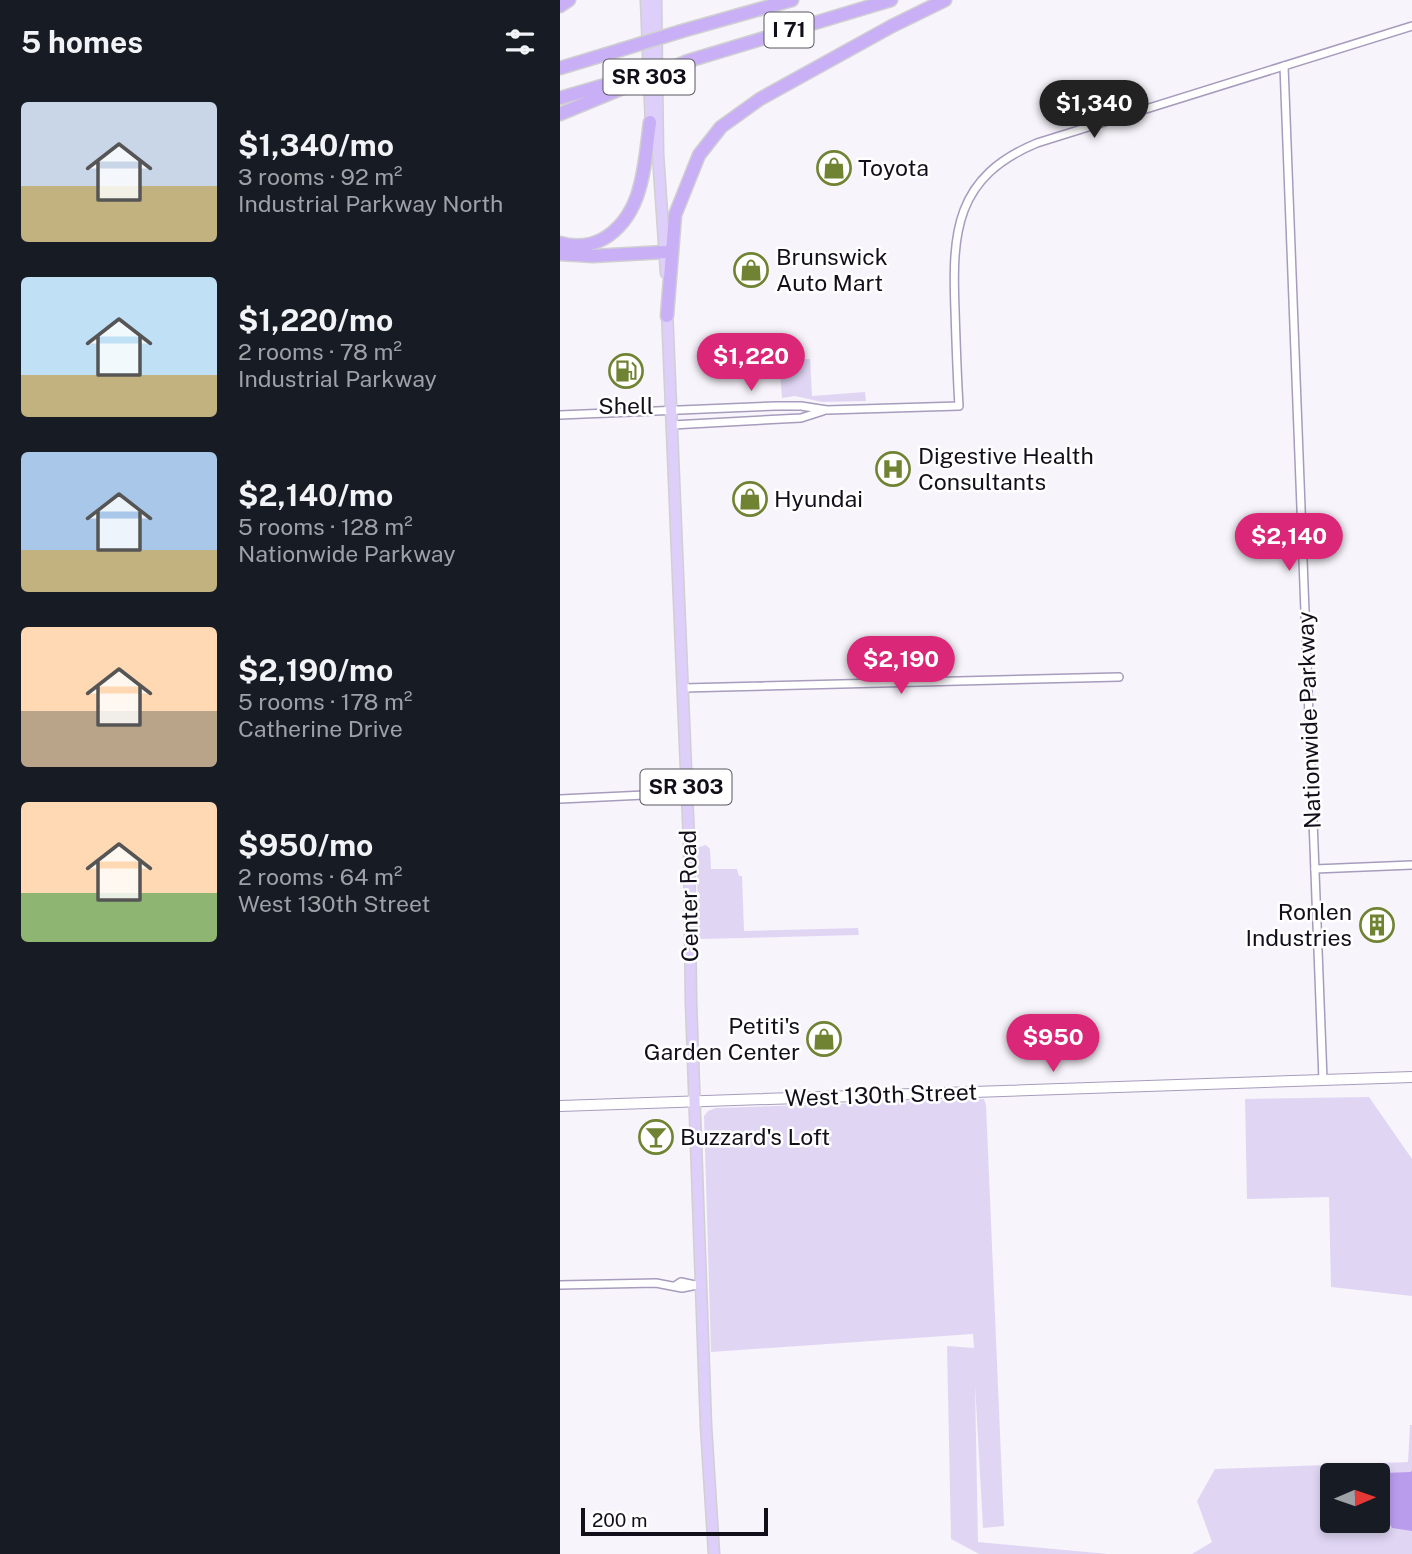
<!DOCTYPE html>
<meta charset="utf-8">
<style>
:root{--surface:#171b24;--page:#242831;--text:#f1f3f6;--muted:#9ea1a6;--accent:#db2777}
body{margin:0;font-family:"Public Sans",sans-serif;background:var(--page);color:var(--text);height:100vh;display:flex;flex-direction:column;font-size:26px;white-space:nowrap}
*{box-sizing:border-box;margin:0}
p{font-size:23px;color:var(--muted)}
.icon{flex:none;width:38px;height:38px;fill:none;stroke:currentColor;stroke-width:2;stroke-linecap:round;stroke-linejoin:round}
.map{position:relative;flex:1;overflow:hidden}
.side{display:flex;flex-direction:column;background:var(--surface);width:560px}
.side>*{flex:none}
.needle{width:46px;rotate:88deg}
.buttons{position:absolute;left:760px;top:1463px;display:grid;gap:14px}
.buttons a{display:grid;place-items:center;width:70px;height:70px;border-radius:7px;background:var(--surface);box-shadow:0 4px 10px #0003;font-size:35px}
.scale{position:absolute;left:21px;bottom:18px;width:187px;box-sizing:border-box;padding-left:7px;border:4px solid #120e1a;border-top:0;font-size:19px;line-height:24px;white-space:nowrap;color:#120e1a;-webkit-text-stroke:5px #fff;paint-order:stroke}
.price{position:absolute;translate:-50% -60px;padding:0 16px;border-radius:24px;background:var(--accent);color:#fff;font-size:23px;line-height:46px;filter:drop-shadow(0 2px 4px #0008)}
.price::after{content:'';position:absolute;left:50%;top:42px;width:21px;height:16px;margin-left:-10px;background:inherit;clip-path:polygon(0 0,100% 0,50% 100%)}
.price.on{background:#222;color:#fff}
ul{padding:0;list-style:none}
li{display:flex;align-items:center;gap:21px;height:175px;padding:0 21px}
li span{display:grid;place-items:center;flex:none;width:196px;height:140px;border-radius:7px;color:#555}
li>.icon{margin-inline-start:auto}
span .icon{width:84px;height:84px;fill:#fffc;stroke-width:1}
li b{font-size:30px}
h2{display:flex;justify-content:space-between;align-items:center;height:84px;padding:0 21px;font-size:30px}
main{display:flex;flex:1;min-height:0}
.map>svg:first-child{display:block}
</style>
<main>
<section class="side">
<h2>5 homes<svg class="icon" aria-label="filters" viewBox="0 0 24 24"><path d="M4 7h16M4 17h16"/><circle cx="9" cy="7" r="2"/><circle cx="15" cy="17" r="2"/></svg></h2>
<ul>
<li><span style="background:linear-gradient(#c9d6e8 60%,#c2b280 0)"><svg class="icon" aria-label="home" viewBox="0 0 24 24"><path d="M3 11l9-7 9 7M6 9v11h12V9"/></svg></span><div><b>$1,340/mo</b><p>3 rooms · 92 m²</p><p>Industrial Parkway North</p></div></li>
<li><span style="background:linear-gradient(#bfe0f5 70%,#c2b280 0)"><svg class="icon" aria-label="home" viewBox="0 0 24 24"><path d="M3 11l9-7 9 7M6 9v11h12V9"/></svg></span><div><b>$1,220/mo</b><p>2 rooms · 78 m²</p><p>Industrial Parkway</p></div></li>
<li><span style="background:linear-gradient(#a9c7e8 70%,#c2b280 0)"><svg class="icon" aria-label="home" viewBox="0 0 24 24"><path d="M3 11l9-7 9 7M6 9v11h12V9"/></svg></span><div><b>$2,140/mo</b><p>5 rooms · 128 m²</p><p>Nationwide Parkway</p></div></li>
<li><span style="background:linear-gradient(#ffd9b3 60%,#b9a48a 0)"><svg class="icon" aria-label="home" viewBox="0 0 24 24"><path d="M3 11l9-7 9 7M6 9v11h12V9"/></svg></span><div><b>$2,190/mo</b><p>5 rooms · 178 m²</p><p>Catherine Drive</p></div></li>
<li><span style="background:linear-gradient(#ffd9b3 65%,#8fb573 0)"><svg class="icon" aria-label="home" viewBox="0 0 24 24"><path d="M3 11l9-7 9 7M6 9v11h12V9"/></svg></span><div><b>$950/mo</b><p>2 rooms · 64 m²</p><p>West 130th Street</p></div></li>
</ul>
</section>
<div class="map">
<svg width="852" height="1554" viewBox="0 0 852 1554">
<rect width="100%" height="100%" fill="#f7f4fb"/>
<!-- green -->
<g fill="#e0d6f4" fill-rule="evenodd">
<path d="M250,359L252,396L305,392L306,401L262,402L235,396L222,398L219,360Z"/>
<path d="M146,845L150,849L151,869H177L179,876H182L184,931L298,928L299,935L139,939L136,848Z"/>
<path d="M809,1097L852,1159V1296L771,1287L769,1197L687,1199L685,1099Z"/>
<path d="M424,1099L426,1105L444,1526L423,1528L415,1384L418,1542L548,1554H419L391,1539L387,1346L414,1348L413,1334L151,1352L144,1116L148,1111L156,1108Z"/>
<path d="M850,1425H852V1554H632L652,1542L637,1501L655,1469L848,1462ZM772,1475H817V1521H772Z"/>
</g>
<!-- water -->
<path fill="#ba9ced" d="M852,1470V1531L832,1528L828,1520L829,1502L819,1480L823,1473L851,1472Z"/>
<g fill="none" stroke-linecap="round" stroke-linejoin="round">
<!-- street casing -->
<g stroke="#a79cbd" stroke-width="10">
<g id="street">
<path d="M724,66L763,1080"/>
<path d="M0,415L216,406H241L267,410L399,406C397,374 396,342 395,310C392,232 395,177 477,143L852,26"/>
<path d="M112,425L241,418L263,411"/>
<path d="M123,688L559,677"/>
<path d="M0,799L127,793"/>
<path d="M755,869L852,865"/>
<path d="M0,1285L96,1283L122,1288L142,1284"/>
<path d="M115,1286L121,1282L135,1285"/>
</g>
</g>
<!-- secondary casing -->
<g stroke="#a79cbd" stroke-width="12">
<path id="secondary" d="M0,1106L852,1077"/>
</g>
<!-- primary casing -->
<g stroke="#d0cfd1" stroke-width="13">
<g id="primary">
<path d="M86,0L91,127"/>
<path d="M96,0L98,154L106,273"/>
<path d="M107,310L129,842L131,1002L146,1426L154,1554"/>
</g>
</g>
<!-- highway casing -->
<g stroke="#d0cfd1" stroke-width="15">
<g id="highway">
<path d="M0,6L9,0"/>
<path d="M122,31L232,0"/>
<path d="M128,61L331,0"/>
<path d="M0,68L60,50"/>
<path d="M0,98L62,80"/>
<path d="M0,114L63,88"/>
<path d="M0,243C14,247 30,246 43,239C84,215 84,165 90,122"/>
<path d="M0,254L33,256L105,252"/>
<path d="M107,316L115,215L139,155L161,127L200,99L332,26L385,0"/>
</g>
</g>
<!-- street -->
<use href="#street" stroke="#fff" stroke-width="7"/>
<!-- secondary -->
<use href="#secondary" stroke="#fff" stroke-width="10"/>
<!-- primary -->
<use href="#primary" stroke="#decffa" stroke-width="10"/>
<!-- highway -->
<use href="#highway" stroke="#c8aff6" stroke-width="12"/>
<!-- highway-bridge casing -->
<g stroke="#d0cfd1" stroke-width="15" stroke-linecap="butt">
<g id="highway-bridge">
<path d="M60,50L122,31"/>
<path d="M63,88L128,61"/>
</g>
</g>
<!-- highway-bridge -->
<use href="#highway-bridge" stroke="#c8aff6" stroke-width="12"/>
</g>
<!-- icons -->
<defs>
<g id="shop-ring" transform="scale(1.75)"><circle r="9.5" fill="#fff" stroke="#708332" stroke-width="1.5"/><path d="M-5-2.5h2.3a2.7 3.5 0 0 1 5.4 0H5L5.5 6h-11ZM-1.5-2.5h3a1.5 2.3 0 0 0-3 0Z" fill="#708332"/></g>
<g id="fuel-ring" transform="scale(1.75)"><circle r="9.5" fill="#fff" stroke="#708332" stroke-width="1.5"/><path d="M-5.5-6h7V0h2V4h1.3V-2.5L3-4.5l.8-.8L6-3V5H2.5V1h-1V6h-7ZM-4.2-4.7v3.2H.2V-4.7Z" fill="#708332"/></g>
<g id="hospital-ring" transform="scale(1.75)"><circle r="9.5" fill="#fff" stroke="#708332" stroke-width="1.5"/><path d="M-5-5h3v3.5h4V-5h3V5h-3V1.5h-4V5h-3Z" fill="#708332"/></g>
<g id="building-ring" transform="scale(1.75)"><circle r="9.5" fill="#fff" stroke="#708332" stroke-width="1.5"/><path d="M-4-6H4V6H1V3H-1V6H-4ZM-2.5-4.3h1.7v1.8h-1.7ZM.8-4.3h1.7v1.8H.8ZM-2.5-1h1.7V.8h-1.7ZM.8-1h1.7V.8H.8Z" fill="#708332"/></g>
<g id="bar-ring" transform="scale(1.75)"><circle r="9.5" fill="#fff" stroke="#708332" stroke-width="1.5"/><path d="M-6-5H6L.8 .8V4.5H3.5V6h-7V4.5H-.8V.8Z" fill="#708332"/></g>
</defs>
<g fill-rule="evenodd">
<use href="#shop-ring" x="274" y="168"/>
<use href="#shop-ring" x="191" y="270"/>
<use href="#fuel-ring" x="66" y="371"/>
<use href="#hospital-ring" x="333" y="469"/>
<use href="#shop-ring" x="190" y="499"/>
<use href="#building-ring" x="817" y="925"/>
<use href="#shop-ring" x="264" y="1039"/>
<use href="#bar-ring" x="96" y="1137"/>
</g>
<g text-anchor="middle" stroke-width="5" stroke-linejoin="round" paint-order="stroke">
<!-- shield labels -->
<g fill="#fff" stroke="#59565f" stroke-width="2">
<rect x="204.5" y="12.5" width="49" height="35" rx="5"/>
<rect x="43.5" y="59.5" width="91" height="35" rx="5"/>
<rect x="80.5" y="769.5" width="91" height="35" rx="5"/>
</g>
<g font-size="21" font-weight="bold" fill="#120e1a">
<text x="229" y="37">I 71</text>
<text x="89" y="84">SR 303</text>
<text x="126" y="794">SR 303</text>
</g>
<!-- poi labels -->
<g font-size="23" fill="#120e1a" stroke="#fff" text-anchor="start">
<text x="298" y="176">Toyota</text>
<text x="216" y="265">Brunswick<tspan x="216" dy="26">Auto Mart</tspan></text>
<text x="66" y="414" text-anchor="middle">Shell</text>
<text x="358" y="464">Digestive Health<tspan x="358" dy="26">Consultants</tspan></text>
<text x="214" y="507">Hyundai</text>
<text x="792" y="920" text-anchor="end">Ronlen<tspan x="792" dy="26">Industries</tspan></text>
<text x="240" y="1034" text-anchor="end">Petiti's<tspan x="240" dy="26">Garden Center</tspan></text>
<text x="120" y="1145">Buzzard's Loft</text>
</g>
<!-- street labels -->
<g font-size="23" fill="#120e1a" stroke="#fff">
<text transform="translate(749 720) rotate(-92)" y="8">Nationwide Parkway</text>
<text transform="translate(129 896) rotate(-91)" y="8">Center Road</text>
<text transform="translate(321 1095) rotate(-2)" y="8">West 130th Street</text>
</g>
</g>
</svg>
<div class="buttons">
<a><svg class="needle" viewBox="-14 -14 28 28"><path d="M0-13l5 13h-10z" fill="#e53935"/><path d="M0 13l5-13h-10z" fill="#9ea1a6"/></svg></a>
</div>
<div class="scale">200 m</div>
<b class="price on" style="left:534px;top:140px">$1,340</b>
<b class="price" style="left:191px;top:393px">$1,220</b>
<b class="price" style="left:729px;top:573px">$2,140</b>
<b class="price" style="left:341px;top:696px">$2,190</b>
<b class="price" style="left:493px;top:1074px">$950</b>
</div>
</main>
